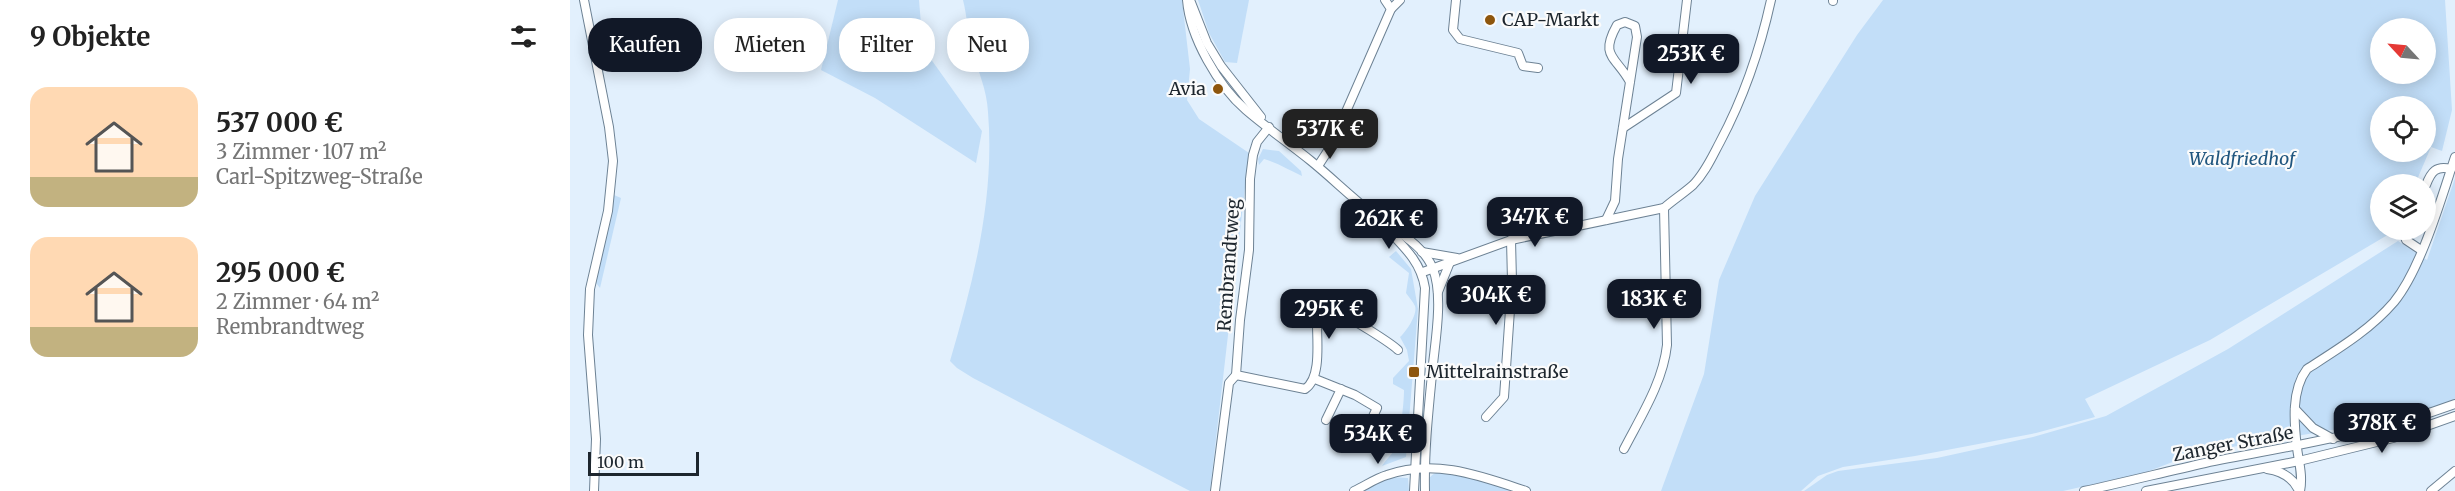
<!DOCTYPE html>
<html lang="de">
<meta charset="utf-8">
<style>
:root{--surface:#fff;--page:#f2f2f2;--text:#222;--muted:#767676;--accent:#111827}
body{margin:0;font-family:Merriweather,serif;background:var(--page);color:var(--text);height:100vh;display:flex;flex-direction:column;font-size:22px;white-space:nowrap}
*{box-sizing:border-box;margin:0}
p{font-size:20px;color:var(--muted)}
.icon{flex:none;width:33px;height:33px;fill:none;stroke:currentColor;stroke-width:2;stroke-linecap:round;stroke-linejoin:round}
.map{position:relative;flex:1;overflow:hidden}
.panel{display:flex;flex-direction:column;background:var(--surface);width:570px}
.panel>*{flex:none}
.top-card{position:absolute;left:18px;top:18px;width:570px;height:54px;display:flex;gap:12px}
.needle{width:39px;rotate:296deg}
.fabs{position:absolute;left:1800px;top:18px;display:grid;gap:12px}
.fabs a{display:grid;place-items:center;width:66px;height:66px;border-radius:50%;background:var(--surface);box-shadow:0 3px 15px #0003;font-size:30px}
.scale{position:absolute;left:18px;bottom:15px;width:111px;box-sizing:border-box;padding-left:6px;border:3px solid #1d262e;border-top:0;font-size:16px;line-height:21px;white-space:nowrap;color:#1d262e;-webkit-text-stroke:4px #fbfbfb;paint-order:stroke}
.price{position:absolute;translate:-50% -51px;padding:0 14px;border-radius:12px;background:var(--accent);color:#fff;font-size:20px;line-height:39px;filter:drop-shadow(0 2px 3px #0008)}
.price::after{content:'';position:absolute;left:50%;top:36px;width:18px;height:14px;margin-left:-9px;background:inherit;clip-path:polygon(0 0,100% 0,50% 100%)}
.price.active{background:#222;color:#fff}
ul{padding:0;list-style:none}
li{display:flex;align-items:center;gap:18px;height:150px;padding:0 30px}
li span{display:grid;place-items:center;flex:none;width:168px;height:120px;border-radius:18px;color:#555}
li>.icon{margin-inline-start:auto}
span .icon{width:72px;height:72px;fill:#fffc;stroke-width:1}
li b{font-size:26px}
h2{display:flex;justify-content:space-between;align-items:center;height:72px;padding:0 30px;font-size:26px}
.pill{padding:0 21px;border-radius:24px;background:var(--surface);box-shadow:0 3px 15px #0003;font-size:21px;line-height:54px}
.pill.active{background:var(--accent);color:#fff}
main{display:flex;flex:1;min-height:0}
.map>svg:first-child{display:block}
</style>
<main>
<section class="panel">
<h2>9 Objekte<svg class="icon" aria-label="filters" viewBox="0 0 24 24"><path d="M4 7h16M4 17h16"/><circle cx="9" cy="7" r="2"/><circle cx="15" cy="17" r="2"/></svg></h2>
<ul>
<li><span style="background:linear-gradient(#ffd9b3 75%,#c2b280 0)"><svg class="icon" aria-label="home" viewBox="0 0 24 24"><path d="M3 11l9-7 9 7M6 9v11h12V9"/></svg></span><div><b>537 000 €</b><p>3 Zimmer · 107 m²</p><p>Carl-Spitzweg-Straße</p></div></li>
<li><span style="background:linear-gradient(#ffd9b3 75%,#c2b280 0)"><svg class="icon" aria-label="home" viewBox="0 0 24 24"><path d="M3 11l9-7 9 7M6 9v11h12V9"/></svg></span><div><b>295 000 €</b><p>2 Zimmer · 64 m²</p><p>Rembrandtweg</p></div></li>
</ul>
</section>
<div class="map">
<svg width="1885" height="491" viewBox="0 0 1885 491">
<rect width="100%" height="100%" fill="#e2f0fd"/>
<!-- green -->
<g fill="#c2def8" fill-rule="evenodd">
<path d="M268,0H349L353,48L412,131L406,163L305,98L251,70Z"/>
<path d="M393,0H612L620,69L617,100L629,119L679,153L640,491H620L403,378L387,368L380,361C404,279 425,198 418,112C417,90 408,71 402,50C398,34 397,16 393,0Z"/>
<path d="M628,0H679L667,63L655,62L639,33Z"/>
<path d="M1313,0H1875L1882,110L1872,151L1861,147L1846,182L1844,181L1842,184H1810V230H1826L1640,340L1515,399L1525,417L1466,433L1345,456L1273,467L1248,476L1231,491H1091L1134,374L1149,280L1185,196L1287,35ZM1810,28H1856V74H1810ZM1810,106H1856V152H1810Z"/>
<path d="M693,149L709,151L731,171L732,176C719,170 708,163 694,159L689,165L688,159Z"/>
<path d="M1885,178V399L1867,407L1809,422L1626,453L1574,473L1493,491H1234L1257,475L1268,471L1367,458L1463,437L1536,416L1658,349L1828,241L1857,260Z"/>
<path d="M44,195L51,198L30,288L26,283Z"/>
<path d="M826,251L841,269L848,309L836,457L812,466C815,461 820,456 824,451C830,441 834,404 834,390L823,384V378L839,361L837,350L830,337C836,332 848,314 845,306C843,302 839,297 836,293L839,273L819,257Z"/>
<path d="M875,470L955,491H857C856,477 862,473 875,470Z"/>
<path d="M820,477L838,478L839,491H793Z"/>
</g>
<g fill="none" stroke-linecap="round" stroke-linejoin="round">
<!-- minor casing -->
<g stroke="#6d8294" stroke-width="10">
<g id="minor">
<path d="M14,0L39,127L43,161L38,211L20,289L18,335L26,439L24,491"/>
<path d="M617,0C620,37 648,86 676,110C697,128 720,144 741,161C762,178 781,197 803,214C823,230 853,243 863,269C873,294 866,337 863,364C859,406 854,448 855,491"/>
<path d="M620,0L637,43L651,66L691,117"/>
<path d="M886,0L883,30L890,39L948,53L953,66L968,68"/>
<path d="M1263,1V0"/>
<path d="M821,9L830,0"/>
<path d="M699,127L687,142L683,155L680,179L679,250L670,320L666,375L735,389C753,377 746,336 747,315C754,315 764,313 771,315C779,316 822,344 828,350"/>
<path d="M1053,128L1106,93L1117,0"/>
<path d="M748,166L761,146L821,9L815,0"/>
<path d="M1856,185C1861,172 1866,165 1881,169"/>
<path d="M1036,220L1045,201L1048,159L1067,37L1065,26L1055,22L1047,25C1029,57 1046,56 1060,82"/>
<path d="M814,226C832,245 851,261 855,288L844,491"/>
<path d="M1836,230L1834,234L1836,240L1851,250"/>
<path d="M852,252L887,258"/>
<path d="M853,272L941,240L1094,208C1103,200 1114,193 1123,185C1135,173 1142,157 1150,142C1174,97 1190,50 1201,0"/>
<path d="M868,292L880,262"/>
<path d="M745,379L785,395L807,408L789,446"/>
<path d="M1725,409L1743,428L1763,439"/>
<path d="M916,417L934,397L942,281L941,240"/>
<path d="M756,420L771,389"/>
<path d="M1054,449C1071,416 1093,382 1097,345L1094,208"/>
<path d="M1697,469C1711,471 1723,477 1729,491"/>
<path d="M645,491L659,383L666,375"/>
<path d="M784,491C795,486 806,478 817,475C864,458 911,476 956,491"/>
<path d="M1514,491C1555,482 1595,472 1635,463C1719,446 1804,434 1885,404"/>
<path d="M1576,491L1729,461L1823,438L1885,416"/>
<path d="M1730,491C1733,476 1729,463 1727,448C1724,423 1721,390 1737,369C1768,349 1800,330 1824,302C1851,269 1871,199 1885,157"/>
<path d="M1861,491L1885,471"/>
</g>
</g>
<!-- minor -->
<use href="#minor" stroke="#fff" stroke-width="8"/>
</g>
<!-- markers -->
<g fill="#8e560d" stroke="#fbfbfb" stroke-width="2">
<circle cx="920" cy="20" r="6"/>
<circle cx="648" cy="89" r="6"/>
<rect x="838" y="366" width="12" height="12" rx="3"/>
</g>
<g text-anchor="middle" stroke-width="4.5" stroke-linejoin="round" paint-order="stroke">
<!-- poi labels -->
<g font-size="18" fill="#1d262e" stroke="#fbfbfb" text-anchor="start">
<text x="932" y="26">CAP-Markt</text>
<text x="636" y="95" text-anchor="end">Avia</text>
<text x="856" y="378">Mittelrainstraße</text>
</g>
<!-- park labels -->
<g font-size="18" font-style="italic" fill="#20567f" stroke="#fbfbfb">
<text x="1672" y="165">Waldfriedhof</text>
</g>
<!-- street labels -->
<g font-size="18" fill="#1d262e" stroke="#fbfbfb">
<text transform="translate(659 265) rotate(-86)" y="6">Rembrandtweg</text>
<text transform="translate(1663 444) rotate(-11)" y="6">Zanger Straße</text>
</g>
</g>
</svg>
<div class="fabs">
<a><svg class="needle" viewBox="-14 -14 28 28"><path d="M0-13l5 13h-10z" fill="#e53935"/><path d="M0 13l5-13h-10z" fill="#767676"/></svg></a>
<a><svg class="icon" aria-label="locate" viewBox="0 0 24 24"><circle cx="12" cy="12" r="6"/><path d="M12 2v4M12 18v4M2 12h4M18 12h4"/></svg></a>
<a><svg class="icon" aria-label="layers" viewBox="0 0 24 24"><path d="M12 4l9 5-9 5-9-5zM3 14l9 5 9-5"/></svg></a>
</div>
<div class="scale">100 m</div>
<b class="price" style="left:1121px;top:85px">253K €</b>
<b class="price active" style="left:760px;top:160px">537K €</b>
<b class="price" style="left:965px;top:248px">347K €</b>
<b class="price" style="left:819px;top:250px">262K €</b>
<b class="price" style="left:926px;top:326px">304K €</b>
<b class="price" style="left:1084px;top:330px">183K €</b>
<b class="price" style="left:759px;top:340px">295K €</b>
<b class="price" style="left:1812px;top:454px">378K €</b>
<b class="price" style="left:808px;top:465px">534K €</b>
<div class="top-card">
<a class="pill active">Kaufen</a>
<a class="pill">Mieten</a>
<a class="pill">Filter</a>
<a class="pill">Neu</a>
</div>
</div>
</main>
